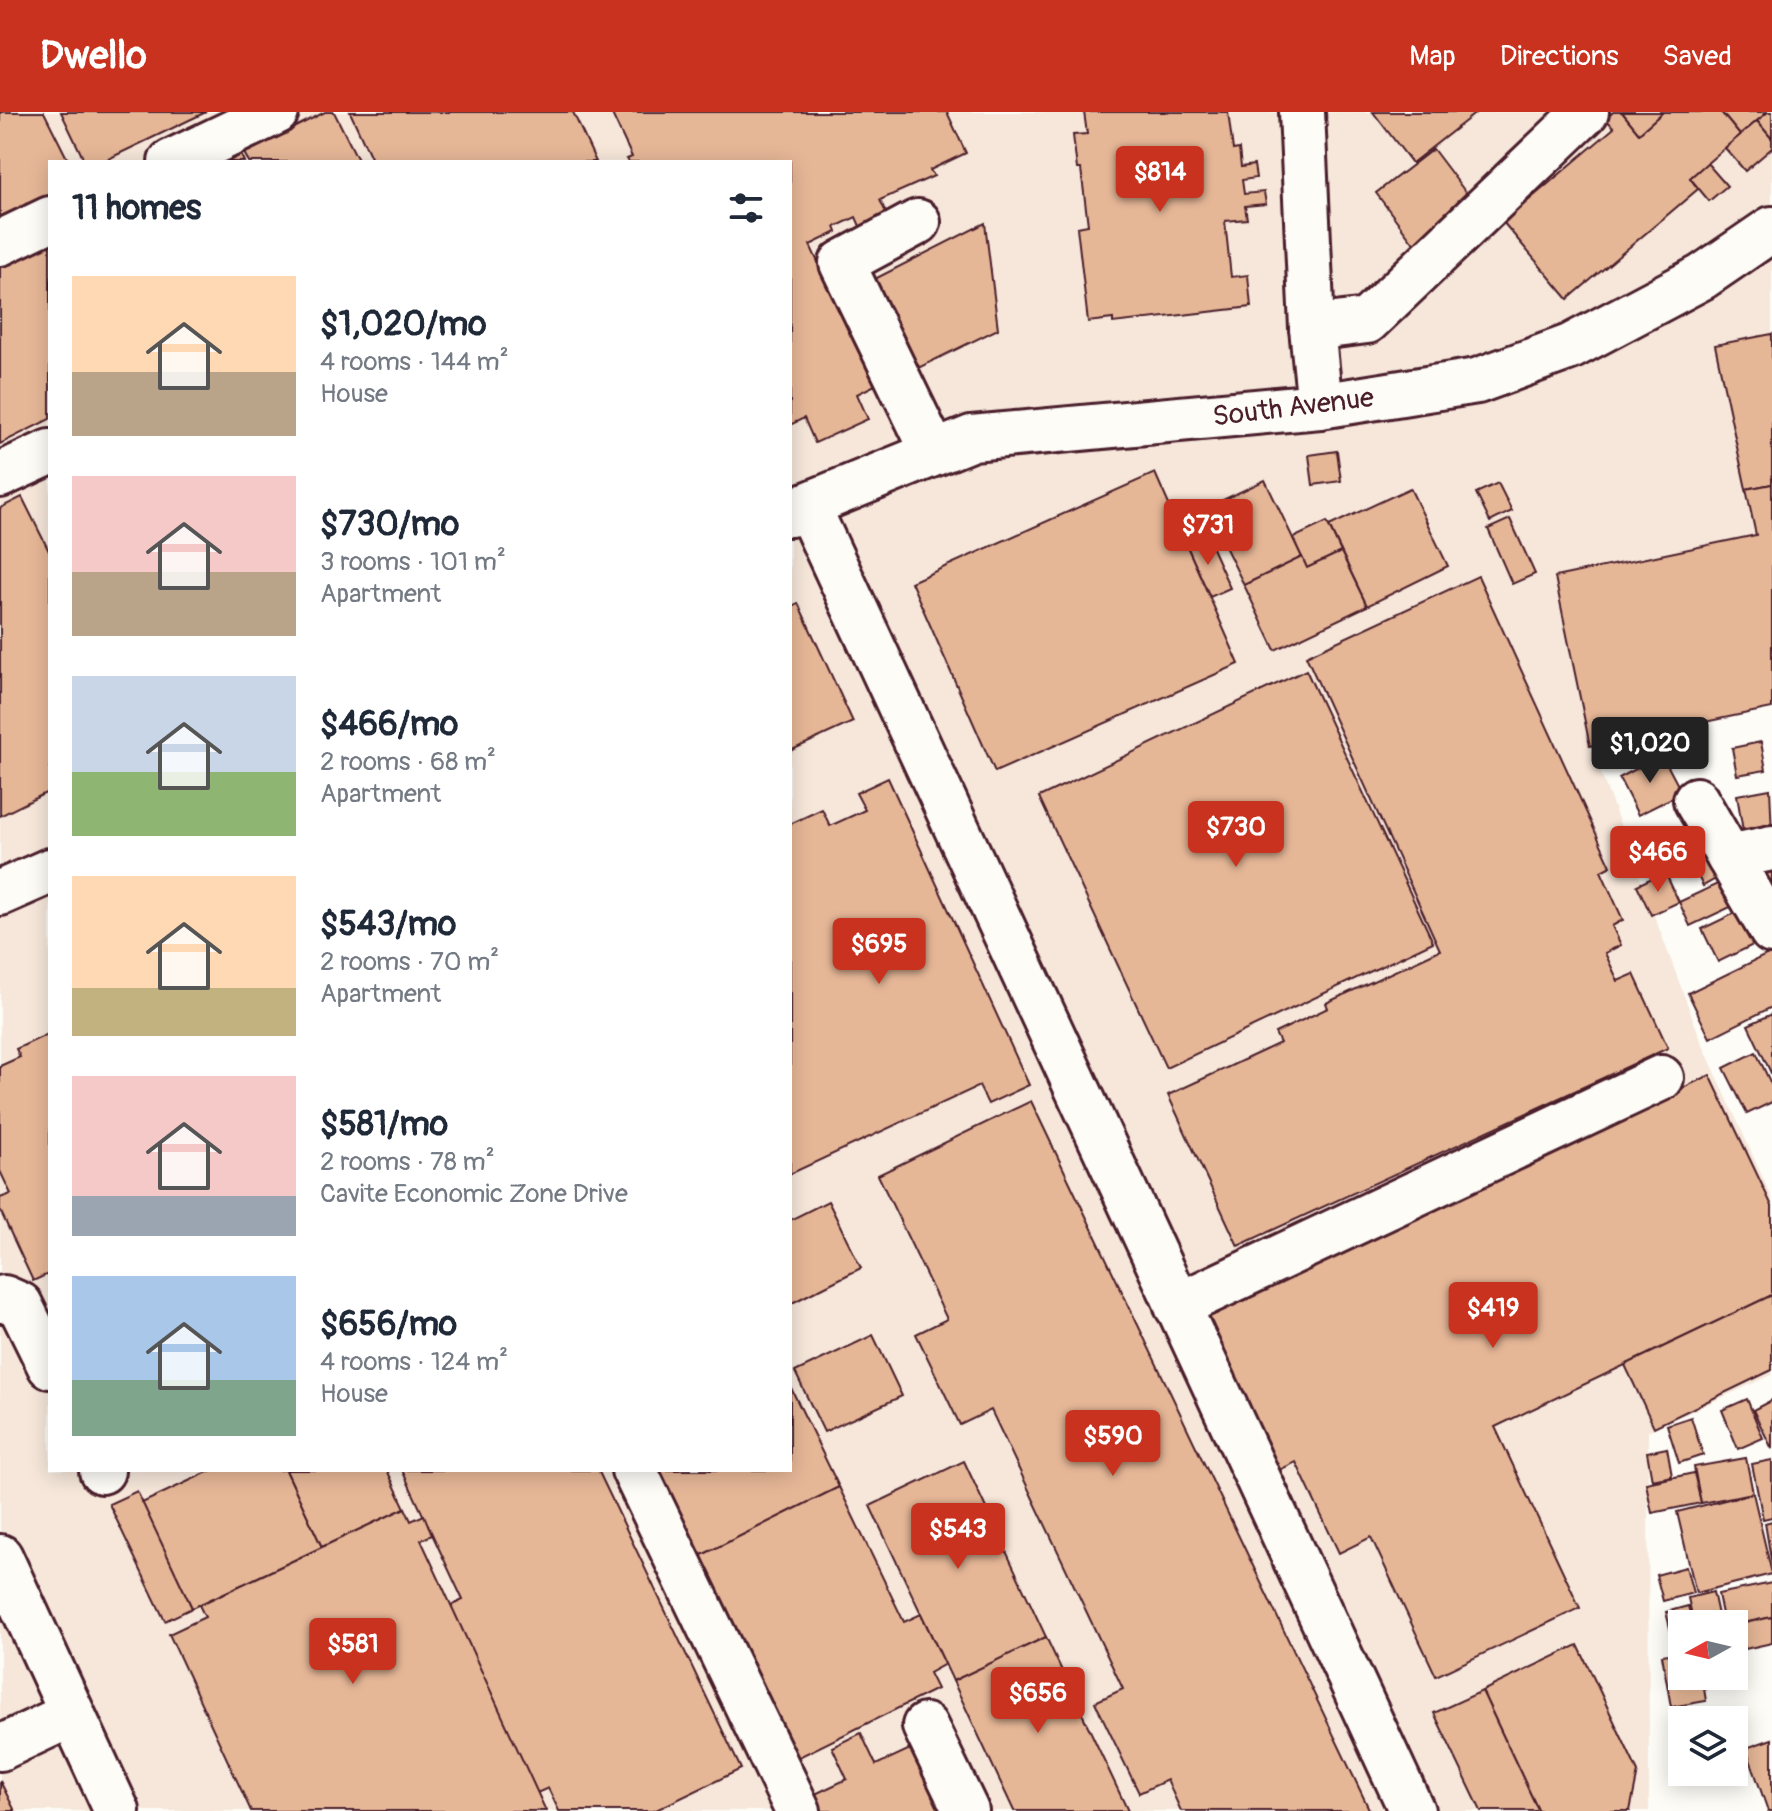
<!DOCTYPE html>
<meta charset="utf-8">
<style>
:root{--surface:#fff;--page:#f6f6f7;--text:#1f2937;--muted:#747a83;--accent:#c8321e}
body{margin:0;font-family:Pangolin,sans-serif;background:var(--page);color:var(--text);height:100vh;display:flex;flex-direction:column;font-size:30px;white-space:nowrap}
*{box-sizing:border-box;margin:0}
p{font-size:26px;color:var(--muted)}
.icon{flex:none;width:44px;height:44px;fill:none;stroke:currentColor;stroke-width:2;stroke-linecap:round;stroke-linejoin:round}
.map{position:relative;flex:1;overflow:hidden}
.panel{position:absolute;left:48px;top:48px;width:744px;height:1312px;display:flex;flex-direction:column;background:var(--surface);border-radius:0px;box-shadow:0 4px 20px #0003}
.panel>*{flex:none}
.needle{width:52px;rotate:262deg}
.tools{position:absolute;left:1668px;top:1498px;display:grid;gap:16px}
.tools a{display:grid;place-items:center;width:80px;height:80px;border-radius:0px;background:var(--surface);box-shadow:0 4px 20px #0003;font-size:40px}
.price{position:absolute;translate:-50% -68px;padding:0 18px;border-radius:8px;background:var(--accent);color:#fff;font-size:26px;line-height:52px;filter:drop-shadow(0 2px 4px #0008)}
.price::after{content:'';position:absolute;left:50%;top:48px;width:24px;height:18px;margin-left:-12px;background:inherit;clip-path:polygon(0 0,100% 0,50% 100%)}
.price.selected{background:#222;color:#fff}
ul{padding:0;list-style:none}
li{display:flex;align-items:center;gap:24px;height:200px;padding:0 24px}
li span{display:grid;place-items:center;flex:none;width:224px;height:160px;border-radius:0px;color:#555}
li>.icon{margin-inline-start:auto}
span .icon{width:96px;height:96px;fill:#fffc;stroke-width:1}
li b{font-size:34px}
h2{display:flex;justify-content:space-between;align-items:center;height:96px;padding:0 24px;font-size:34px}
header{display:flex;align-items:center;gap:48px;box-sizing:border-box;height:112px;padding:0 40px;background:var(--accent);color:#fff}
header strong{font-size:38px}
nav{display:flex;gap:44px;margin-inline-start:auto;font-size:28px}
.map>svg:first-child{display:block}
</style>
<header>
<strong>Dwello</strong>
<nav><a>Map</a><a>Directions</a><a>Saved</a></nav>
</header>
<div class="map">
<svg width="1772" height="1699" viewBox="0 0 1772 1699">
<rect width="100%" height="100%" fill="#fdfcf7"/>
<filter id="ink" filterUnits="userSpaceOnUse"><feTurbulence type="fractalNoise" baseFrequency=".0125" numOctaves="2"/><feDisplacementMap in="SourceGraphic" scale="16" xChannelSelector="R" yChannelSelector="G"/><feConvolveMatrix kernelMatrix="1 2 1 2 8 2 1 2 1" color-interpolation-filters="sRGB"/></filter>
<g filter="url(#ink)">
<!-- built -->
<path fill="#f6e7da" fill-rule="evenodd" d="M0,0H1772V592L1588,627L1702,931L1772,1086V1263L1648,1319L1649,1699H0ZM50,50H790V1358H50Z"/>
<!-- building -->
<g fill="#e6b797" stroke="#4a1f2b" stroke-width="2">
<path d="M0,0H44L69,50H50V89L0,114Z"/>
<path d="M61,0H206L102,50H85Z"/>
<path d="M325,0H334L359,50H249L244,41Z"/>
<path d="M350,0H573L596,50H373Z"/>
<path d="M611,0H947L966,41L930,58L934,64L880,88L890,109L863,121L856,105L835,115L837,120L810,133L875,273L857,282L868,307L815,331L804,306L790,313V50H629L627,47L632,45Z"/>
<path d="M1084,0H1228L1233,38L1239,37L1241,55L1254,53L1256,66L1242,68L1244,82L1264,80L1266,92L1245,94L1247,107L1225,109L1231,165L1248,163L1251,195L1113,211V207L1088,210L1077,115L1088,113L1081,57H1077L1073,23L1087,22Z"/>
<path d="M1373,0H1477L1412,51Z"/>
<path d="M1613,0H1622L1639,21L1663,0H1721L1740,23L1690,66L1698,77L1568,187L1503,110L1614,16L1606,7Z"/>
<path d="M1622,0H1663L1639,21Z"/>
<path d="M1721,0H1768L1740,23Z"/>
<path d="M1768,0H1772V27L1757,9Z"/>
<path d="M1757,9L1772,27V36L1745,59L1725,36Z"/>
<path d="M1433,37L1476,94L1419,138L1376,81Z"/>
<path d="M239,38L244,50H215Z"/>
<path d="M1707,51L1727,74L1709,89L1690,66Z"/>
<path d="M985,111L998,217L904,263L861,174Z"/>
<path d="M50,131V307L0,332V155Z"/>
<path d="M1772,222V372L1746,377L1715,233Z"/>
<path d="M1337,339L1341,369L1313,373L1309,343Z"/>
<path d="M1155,361L1239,552L995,660L911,470Z"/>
<path d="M1265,368L1302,445L1244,473L1206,396Z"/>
<path d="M1498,371L1512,399L1490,410L1476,381Z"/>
<path d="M1772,372V596L1590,634L1555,465L1756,423L1746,377Z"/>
<path d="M1410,376L1448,454L1367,494L1329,414Z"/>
<path d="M22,385L50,441V679L0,704V396Z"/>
<path d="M1510,407L1535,462L1512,472L1488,417Z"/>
<path d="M1327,410L1341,440L1307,456L1293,426Z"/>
<path d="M1207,425L1230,476L1210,485L1187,434Z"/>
<path d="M1341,440L1367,494L1275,538L1244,473L1302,445L1307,456Z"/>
<path d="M1478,464L1611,754L1601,759L1623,808L1612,814L1621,833L1605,841L1618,869L1634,862L1668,936L1238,1134L1168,983L1280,931L1275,921L1328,896L1326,891L1440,838L1306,544Z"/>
<path d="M798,491L853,610L790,639V495Z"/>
<path d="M1306,558L1433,830L1166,956L1039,685Z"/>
<path d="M1761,630L1766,658L1737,663L1732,636Z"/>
<path d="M1662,643L1682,681L1638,703L1619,666Z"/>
<path d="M888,666L1029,973L988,992L979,974L790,1062V712L822,697L830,714L865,698L856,681Z"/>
<path d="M1770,677L1772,721L1744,725L1737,683Z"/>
<path d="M1714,738L1726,761L1703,774L1691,751Z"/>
<path d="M1772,745V780L1767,781L1761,747Z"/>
<path d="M1665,760L1679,790L1651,803L1637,773Z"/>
<path d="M1728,767L1739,791L1690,814L1679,790Z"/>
<path d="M1739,799L1755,832L1718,850L1702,817Z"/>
<path d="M1772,840V895L1710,926L1688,881Z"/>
<path d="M1772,902V963L1748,913Z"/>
<path d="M50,921V1167L48,1162L33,1169L0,1098V1086L11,1082L0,1059V954L20,945L16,937Z"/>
<path d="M1756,940L1772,974V990L1747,1002L1724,956Z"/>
<path d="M1710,963L1772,1094V1183L1495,1315L1580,1496L1436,1564L1371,1425L1339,1441L1296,1350L1273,1361L1200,1206Z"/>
<path d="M1031,989L1370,1699H1181L1167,1668L1139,1681L1095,1590L1123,1577L991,1298L960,1313L916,1222L947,1207L878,1063Z"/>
<path d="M828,1089L861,1156L790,1192V1108Z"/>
<path d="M1772,1183V1258L1654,1315L1625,1253Z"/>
<path d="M873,1223L902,1284L824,1320L795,1260Z"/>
<path d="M790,1274L839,1375L696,1446L653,1358H790Z"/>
<path d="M1747,1287L1763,1326L1738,1337L1722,1298Z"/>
<path d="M1772,1288V1337L1753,1298Z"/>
<path d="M1691,1305L1703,1343L1679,1351L1667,1313Z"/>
<path d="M1667,1336L1672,1364L1652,1368L1647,1340Z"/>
<path d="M1746,1346L1753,1381L1701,1391L1694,1355Z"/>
<path d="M1772,1348V1405L1763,1407L1752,1352Z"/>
<path d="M964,1349L1046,1525L953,1569L870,1394Z"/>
<path d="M212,1358H286L322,1435L192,1496L142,1391Z"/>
<path d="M286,1358H387L405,1396L322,1435Z"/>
<path d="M402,1358H598L741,1657L654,1699H559L548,1676L537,1681L450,1494L463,1488Z"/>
<path d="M1694,1361L1701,1391L1652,1401L1646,1371Z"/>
<path d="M839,1375L904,1510L921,1502L945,1552L929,1561L937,1577L793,1648L696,1446Z"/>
<path d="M137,1379L192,1496L165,1509L109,1392Z"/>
<path d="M1753,1381L1772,1462L1696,1481L1677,1400Z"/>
<path d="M405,1396L411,1409L424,1403L432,1423L421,1428L546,1699H251L169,1522L205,1505L199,1493Z"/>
<path d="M1772,1409V1453L1765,1411Z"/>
<path d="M1686,1455L1693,1481L1663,1489L1656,1463Z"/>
<path d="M1772,1471V1505L1734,1513L1724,1512L1718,1482Z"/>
<path d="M1713,1480L1720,1512H1694L1688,1486Z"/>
<path d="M1688,1494L1693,1512H1682V1534L1675,1536L1666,1500Z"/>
<path d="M1772,1505V1531L1745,1537L1740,1512Z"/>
<path d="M1046,1525L1128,1699H1014L953,1569Z"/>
<path d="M1578,1533L1638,1660L1630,1699H1537L1538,1698L1482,1579Z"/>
<path d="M1682,1540V1564H1702L1706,1589L1671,1595L1662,1543Z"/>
<path d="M1482,1579L1538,1698L1537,1699H1481L1434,1601Z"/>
<path d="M861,1621L876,1653L910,1637L940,1699H821L813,1683L847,1667L832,1635Z"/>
<path d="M1772,1627V1699H1768L1746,1636Z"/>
<path d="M0,1669L15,1699H0Z"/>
</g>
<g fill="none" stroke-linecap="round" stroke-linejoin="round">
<!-- minor casing -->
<g stroke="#4a1f2b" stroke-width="50">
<g id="minor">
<path d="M1302,0L1312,216L1320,294"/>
<path d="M171,50L276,0"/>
<path d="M918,110L842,151L934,341"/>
<path d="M0,131L50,107"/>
<path d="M1312,216L1367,209L1586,0"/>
<path d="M0,363L50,340"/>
<path d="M807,393L1412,1699"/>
<path d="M790,402L807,393L972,326L1320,294L1477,269L1570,235L1702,165L1772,117"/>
<path d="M1696,688L1772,819"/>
<path d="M1729,745L1772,736"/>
<path d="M0,781L50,759"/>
<path d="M0,1188L4,1186L20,1193L50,1254"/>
<path d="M1177,1194L1661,966"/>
<path d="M102,1358V1359"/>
<path d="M634,1358L798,1699"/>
<path d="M0,1445L117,1699"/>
<path d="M925,1614L966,1699"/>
<path d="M0,1636L72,1602"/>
</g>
</g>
<!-- minor -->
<use href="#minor" stroke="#fdfcf7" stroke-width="44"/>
</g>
</g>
<g text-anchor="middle" stroke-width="8" stroke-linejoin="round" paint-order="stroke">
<!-- street labels -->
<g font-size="28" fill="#4a1f2b" stroke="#fdfcf7">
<text transform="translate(1293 294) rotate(-7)" y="10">South Avenue</text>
</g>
</g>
</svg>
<div class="tools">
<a><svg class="needle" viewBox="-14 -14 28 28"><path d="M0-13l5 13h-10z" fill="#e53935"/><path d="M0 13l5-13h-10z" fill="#747a83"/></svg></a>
<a><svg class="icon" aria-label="layers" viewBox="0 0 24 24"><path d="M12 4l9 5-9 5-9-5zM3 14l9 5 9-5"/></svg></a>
</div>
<b class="price" style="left:1160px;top:102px">$814</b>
<b class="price" style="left:1208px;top:455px">$731</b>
<b class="price selected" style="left:1650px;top:673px">$1,020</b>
<b class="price" style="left:1236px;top:757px">$730</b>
<b class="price" style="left:1658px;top:782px">$466</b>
<b class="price" style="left:879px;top:874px">$695</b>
<b class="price" style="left:1493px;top:1238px">$419</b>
<b class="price" style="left:1113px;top:1366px">$590</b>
<b class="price" style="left:958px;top:1459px">$543</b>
<b class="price" style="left:353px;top:1574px">$581</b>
<b class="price" style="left:1038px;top:1623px">$656</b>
<section class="panel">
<h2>11 homes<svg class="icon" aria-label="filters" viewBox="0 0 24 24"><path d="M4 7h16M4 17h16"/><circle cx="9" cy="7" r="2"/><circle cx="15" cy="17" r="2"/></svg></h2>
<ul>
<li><span style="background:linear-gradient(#ffd9b3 60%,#b9a48a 0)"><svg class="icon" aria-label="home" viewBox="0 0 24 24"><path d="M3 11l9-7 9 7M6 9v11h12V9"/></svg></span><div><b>$1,020/mo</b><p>4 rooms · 144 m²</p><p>House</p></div></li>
<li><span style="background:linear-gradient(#f6c9c9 60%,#b9a48a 0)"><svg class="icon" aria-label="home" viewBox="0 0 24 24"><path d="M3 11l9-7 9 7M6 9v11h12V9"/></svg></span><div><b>$730/mo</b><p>3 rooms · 101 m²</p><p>Apartment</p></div></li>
<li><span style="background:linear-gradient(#c9d6e8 60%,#8fb573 0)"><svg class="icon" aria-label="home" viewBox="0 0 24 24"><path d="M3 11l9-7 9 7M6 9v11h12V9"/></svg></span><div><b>$466/mo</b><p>2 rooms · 68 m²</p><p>Apartment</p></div></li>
<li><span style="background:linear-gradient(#ffd9b3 70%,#c2b280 0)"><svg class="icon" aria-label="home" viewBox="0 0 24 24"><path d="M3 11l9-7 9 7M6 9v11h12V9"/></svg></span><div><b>$543/mo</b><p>2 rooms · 70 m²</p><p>Apartment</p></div></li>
<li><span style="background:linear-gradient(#f6c9c9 75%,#9aa5b1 0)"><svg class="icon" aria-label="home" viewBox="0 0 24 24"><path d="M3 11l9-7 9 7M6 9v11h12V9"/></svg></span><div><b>$581/mo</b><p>2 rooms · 78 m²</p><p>Cavite Economic Zone Drive</p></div></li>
<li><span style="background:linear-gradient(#a9c7e8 65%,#7fa58c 0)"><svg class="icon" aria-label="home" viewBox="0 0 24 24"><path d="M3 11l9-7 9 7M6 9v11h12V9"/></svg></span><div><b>$656/mo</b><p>4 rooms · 124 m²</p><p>House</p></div></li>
</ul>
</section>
</div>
